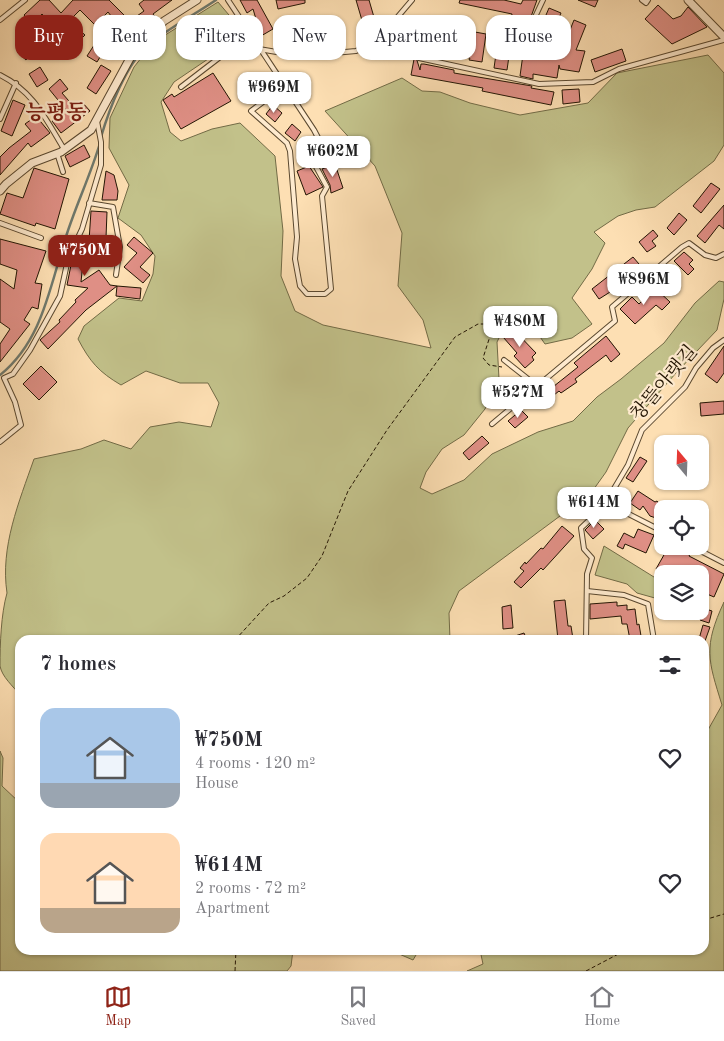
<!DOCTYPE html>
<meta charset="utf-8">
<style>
:root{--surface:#fff;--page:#f7f7f7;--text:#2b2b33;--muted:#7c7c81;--line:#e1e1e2;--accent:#8f2418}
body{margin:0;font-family:"Old Standard TT","Noto Serif KR",serif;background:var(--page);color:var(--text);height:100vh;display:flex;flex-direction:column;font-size:19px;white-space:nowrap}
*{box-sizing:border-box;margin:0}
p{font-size:16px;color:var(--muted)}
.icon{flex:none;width:28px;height:28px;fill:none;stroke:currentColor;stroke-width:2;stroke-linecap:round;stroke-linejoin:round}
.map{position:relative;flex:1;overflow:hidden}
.sheet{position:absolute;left:15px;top:635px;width:694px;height:320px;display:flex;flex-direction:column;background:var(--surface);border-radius:15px;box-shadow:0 1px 4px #0004}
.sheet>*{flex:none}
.guide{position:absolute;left:15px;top:15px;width:695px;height:45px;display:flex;gap:10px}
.needle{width:32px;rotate:341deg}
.controls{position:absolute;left:654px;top:435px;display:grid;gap:10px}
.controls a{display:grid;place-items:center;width:55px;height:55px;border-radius:10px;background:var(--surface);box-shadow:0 1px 4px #0004;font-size:25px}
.price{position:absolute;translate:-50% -42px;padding:0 11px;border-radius:10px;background:#fff;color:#222;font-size:16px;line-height:32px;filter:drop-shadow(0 1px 2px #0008)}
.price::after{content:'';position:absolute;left:50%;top:30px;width:15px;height:11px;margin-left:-8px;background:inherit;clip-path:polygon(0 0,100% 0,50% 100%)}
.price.on{background:var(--accent);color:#fff}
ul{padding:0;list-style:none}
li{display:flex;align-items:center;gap:15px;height:125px;padding:0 25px}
li span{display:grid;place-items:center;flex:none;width:140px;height:100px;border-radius:15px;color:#555}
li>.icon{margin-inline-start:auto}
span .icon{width:60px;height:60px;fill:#fffc;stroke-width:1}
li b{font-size:21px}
h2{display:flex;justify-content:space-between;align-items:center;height:60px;padding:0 25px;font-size:21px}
.chip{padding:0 18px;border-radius:15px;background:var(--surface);box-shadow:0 1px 4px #0004;font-size:18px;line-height:45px}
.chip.on{background:var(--accent);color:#fff}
.tab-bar{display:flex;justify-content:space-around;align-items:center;height:70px;border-top:1px solid var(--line);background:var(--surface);font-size:14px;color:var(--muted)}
.tab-bar a{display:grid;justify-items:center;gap:2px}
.tab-bar .on{color:var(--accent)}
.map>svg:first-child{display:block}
</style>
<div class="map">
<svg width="724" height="971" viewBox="0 0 724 971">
<rect width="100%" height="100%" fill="#fddfb3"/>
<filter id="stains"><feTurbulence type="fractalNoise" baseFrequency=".004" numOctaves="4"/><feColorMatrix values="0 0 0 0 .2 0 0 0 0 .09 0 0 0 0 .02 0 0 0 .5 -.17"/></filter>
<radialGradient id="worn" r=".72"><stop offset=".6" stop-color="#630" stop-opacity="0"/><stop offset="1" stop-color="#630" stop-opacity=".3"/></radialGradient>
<!-- green -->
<g fill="#c2c18a" stroke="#726b46">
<path d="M218,2L245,34L174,82L161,102L170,132L181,141L212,129L240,123L275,156L283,231L281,276L295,311L323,325L431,348L423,320L398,286L402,233L375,166L325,111L402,78L422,91L440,92L470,103L520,115L588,103L617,73L708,55L724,73V145L714,161L655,207L636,210L618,216L594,232L605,243L592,269L572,298L592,324L572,338L545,344L529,321L506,324L497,342L499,379L485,409L464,435L442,449L426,472L420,488L432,494L464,480L492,454L538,432L573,421L597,397L621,379L664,343L695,303L719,281L724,282V299L717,330L676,373L628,428L606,472L591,493L459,591L449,613L450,640H20V695C13,686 2,677 0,666C0,644 1,614 7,593C0,547 19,502 34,459L81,449L104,440L131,449L150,427L179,422L211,427L219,403L208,383H180L146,371L121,385C99,372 90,362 78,339L84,326L119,298L142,301L153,274L155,256L141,235L118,218L129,185L109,148L110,118L134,67L154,42Z"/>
<path d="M604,546L662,582V600L637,593L627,584L595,575Z"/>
<path d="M724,602V971H467L483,964L480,950H704V737L722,705C708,660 703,647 724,602Z"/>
<path d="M0,751L3,758L2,786L20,803V950H293L291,966L287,971H0Z"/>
<path d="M390,950H419L413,960Z"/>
</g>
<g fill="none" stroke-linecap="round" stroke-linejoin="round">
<!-- stream -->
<g stroke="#6f796d" stroke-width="2.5">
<path d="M101,137C109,110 126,64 148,45C169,28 194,15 216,0"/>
<path d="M0,375C41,342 49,291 64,243C74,209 90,177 100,143"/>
</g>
</g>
<!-- building -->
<g fill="#df8f85" stroke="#231503">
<path d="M40,0H49L61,13L73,0H109L130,21L144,11L139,4L144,0H172L153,14L157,19L129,39L108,12L95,25L80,10L69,21L85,35L73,47L42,14L32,24L24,15Z"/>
<path d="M240,0H257L273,29L261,36L253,9L247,13Z"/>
<path d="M276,0H305V3L278,9Z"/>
<path d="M356,0H369L378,31L366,34Z"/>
<path d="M460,0H504L521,4L523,0H537L527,28L533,30L530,42L508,38L512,14L459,3Z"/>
<path d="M578,0H598L595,7Z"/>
<path d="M658,5L673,19L681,16L688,7L707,27L672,44L645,19Z"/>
<path d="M549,8L561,13L552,34L540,29Z"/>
<path d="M574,20L586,25L576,50L585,51L579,72L560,69L559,65L557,78L533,74V79L520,76L524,47L562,50Z"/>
<path d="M417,22L464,28V30L486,34L482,62L469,60L470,58L423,52L426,30L409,36L412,46L399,48L393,31Z"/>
<path d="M39,29L48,37L26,60L17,52Z"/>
<path d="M102,33L111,39L97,62L87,56Z"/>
<path d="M498,40L511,42L507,70L494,68Z"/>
<path d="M622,49L626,61L595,72L591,60Z"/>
<path d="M415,54L420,70L421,64H424L454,70V73L532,86L531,88L554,92L551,105L482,91L483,88L411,75Z"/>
<path d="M101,65L111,71L96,94L87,88Z"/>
<path d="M40,67L48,80L37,87L29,74Z"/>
<path d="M213,73L231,101L181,129L163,100L172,94L174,97Z"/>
<path d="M60,79L68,89L62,93L75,108L82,102L90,111L61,133L52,121L67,111L49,89Z"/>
<path d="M579,89L580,102L563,104L562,90Z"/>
<path d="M13,100L25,105L12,136L1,131Z"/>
<path d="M273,105L282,113L275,122L266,114Z"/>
<path d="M36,116L50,133L31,147L28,143L0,175V157L9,148L31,131L25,124Z"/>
<path d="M292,124L301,132L295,141L285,133Z"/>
<path d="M84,145L90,157L70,167L65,156Z"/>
<path d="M335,164L343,188L331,193L330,185L322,169Z"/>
<path d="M309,166L323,187L306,195L297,171Z"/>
<path d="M34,168L69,179L55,229L36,223L35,226L0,214L7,193L23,198Z"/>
<path d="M106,171L114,175L118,191L117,200H102Z"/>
<path d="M711,183L720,189L701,213L693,206Z"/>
<path d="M724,205V229L719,225L705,243L697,236Z"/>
<path d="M91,211L107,212L105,263L83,262L81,282L99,270L110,285L117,286L86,310L48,349L40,340L60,322L59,320L76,302L75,300L88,288L67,285L71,265L81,239L89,241Z"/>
<path d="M679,213L687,220L674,235L667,228Z"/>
<path d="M653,230L658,236L652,241L656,246L647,252L639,242Z"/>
<path d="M134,237L153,253L140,267L150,275L143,283L124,267L137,253L127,245Z"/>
<path d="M0,239L46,251L35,283L42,284L38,309L32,307L24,320L30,324L0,362V344L10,329L0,322V279L14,289L17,270L0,264Z"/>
<path d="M684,252L693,260L689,264L694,269L688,275L674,261Z"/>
<path d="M633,257L639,264L616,284L618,287L599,299L592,289Z"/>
<path d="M117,286L141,288L140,299L116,296Z"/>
<path d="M655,288L670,302L662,310L656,305L635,324L620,309L632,297L639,304Z"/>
<path d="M513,329L536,353L532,357L534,360L525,368L514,356L517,353L503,337Z"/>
<path d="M606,336L620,354L611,362L606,355L575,379L577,382L561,393L559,391L539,407L534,402L578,367L574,363Z"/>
<path d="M724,346V373L717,383L705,374Z"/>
<path d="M41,366L57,382L39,400L23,384Z"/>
<path d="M724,401V414L701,416L700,403Z"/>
<path d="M521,410L528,417L515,428L508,421Z"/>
<path d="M482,436L489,443L469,460L463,453Z"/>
<path d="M640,457L647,461L633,482L626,478Z"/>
<path d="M638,491L655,502L657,501L662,508V520L650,516L643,506L640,510L630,503Z"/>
<path d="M595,520L604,529L593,539L585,530Z"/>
<path d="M562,526L574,536L543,570L541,568L521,588L514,582L524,571L520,568L525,562L526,564L541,548L543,549Z"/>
<path d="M638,529L654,535L646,553L625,544L623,549L617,546L624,533L634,538Z"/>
<path d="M669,546H675L690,554L689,556L724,574L714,597L700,591V574H664L656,569Z"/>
<path d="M565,600L568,626H571L573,639L558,640L554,601Z"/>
<path d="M617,602V606L627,605V610L635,609L637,625L639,624L641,636H638L639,640H630L627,624H622L621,616L590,619V604Z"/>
<path d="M511,605L513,628L503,629L502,607Z"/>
<path d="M703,608L712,611L709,623L700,620Z"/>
<path d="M703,625L710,627L705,641L699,639Z"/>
<path d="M524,633L527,640H506V639Z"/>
</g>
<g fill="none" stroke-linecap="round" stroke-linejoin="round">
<!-- service casing -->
<g stroke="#5a482f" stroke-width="6">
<g id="service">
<path d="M228,0L314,130L325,151L318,155L314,163L327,187L322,196L331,289L325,294H307L300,286L295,259L297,237L290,151L287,143L251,111L284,86"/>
<path d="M642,0L646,3L648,0"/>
<path d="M535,17L543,0"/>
<path d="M0,20L25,0"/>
<path d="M259,49L300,56L356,51L378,40L412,0"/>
<path d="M419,58L539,84L593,82L619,69L724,40"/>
<path d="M0,75C34,92 45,118 64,149"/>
<path d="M181,87L250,34"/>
<path d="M0,119L16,83"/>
<path d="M57,153L63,172"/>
<path d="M89,203L113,207L120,247L116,275"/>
<path d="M0,223L41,238"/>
<path d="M504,360L537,386"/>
<path d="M492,424L615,321L612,307L682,247L689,243L705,255L716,258L724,254"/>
<path d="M0,442L21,425L15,402L4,378L13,374L30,350L60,296L68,259L82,229L101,165V142L97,121"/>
<path d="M605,502L662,531"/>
<path d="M691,546L724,563"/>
<path d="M587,591L624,595L648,604L654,640"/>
<path d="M586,640L587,574L592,558L584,549L581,528L601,509L612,492L628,465L642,430L685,387L696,368L713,348L724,340"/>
</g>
</g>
<!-- minor casing -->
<g stroke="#5a482f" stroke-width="9">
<g id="minor">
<path d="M688,0L724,37"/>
<path d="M0,191L6,184L32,163L61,152L91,130L135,49L164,21L197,0"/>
</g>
</g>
<!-- path -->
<g stroke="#231503" stroke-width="1" stroke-dasharray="4 2.5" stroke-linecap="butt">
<path d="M235,640L269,603L284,596L307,578L322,556L348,491L387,430L455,337L478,324H491L492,330L483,358L489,365L502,367"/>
<path d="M704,920L724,914"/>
<path d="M235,971L236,950"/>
<path d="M586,971L626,950"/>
</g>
<!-- service -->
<use href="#service" stroke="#feeace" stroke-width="4"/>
<!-- minor -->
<use href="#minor" stroke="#feeace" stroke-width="7"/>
</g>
<g text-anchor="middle" stroke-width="4.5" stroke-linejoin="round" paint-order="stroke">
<!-- street labels -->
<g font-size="19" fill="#231503" stroke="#feeace">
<text transform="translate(663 382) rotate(-50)" y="7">창뜰아랫길</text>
</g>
<!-- quarter labels -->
<g font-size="21" font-weight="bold" fill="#7a1f14" stroke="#feeace">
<text x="56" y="119">능평동</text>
</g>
</g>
<rect width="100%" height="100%" filter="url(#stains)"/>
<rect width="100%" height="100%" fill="url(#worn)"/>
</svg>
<div class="controls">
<a><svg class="needle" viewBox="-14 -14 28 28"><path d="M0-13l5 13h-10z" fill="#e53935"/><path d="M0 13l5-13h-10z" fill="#7c7c81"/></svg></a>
<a><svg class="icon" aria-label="locate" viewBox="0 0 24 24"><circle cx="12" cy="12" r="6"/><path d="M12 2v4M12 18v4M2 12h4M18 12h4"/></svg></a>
<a><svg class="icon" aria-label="layers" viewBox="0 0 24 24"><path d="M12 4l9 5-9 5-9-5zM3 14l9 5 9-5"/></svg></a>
</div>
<b class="price" style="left:274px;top:114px">₩969M</b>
<b class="price" style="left:333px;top:178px">₩602M</b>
<b class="price on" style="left:85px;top:277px">₩750M</b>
<b class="price" style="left:644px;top:306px">₩896M</b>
<b class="price" style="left:520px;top:348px">₩480M</b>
<b class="price" style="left:518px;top:419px">₩527M</b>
<b class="price" style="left:594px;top:529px">₩614M</b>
<div class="guide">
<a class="chip on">Buy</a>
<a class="chip">Rent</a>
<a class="chip">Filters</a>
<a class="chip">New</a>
<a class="chip">Apartment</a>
<a class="chip">House</a>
</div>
<section class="sheet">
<h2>7 homes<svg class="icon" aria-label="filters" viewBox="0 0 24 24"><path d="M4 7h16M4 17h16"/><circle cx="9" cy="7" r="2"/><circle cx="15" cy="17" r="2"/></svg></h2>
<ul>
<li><span style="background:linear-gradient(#a9c7e8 75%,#9aa5b1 0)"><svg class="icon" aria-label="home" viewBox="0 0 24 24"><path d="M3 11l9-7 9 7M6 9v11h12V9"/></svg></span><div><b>₩750M</b><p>4 rooms · 120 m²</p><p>House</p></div><svg class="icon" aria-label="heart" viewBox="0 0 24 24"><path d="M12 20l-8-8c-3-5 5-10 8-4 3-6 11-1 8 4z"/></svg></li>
<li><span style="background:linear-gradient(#ffd9b3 75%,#b9a48a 0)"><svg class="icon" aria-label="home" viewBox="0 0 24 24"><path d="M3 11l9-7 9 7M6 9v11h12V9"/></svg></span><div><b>₩614M</b><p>2 rooms · 72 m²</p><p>Apartment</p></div><svg class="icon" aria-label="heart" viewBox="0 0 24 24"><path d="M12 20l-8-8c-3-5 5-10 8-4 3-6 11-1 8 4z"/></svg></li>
</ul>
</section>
</div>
<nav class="tab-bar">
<a class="on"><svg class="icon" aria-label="map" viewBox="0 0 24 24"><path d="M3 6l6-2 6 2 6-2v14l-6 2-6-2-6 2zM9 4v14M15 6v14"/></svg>Map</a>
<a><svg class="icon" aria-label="saved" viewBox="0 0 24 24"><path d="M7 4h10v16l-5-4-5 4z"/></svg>Saved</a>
<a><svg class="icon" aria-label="home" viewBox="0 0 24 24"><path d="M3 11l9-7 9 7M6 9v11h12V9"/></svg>Home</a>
</nav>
